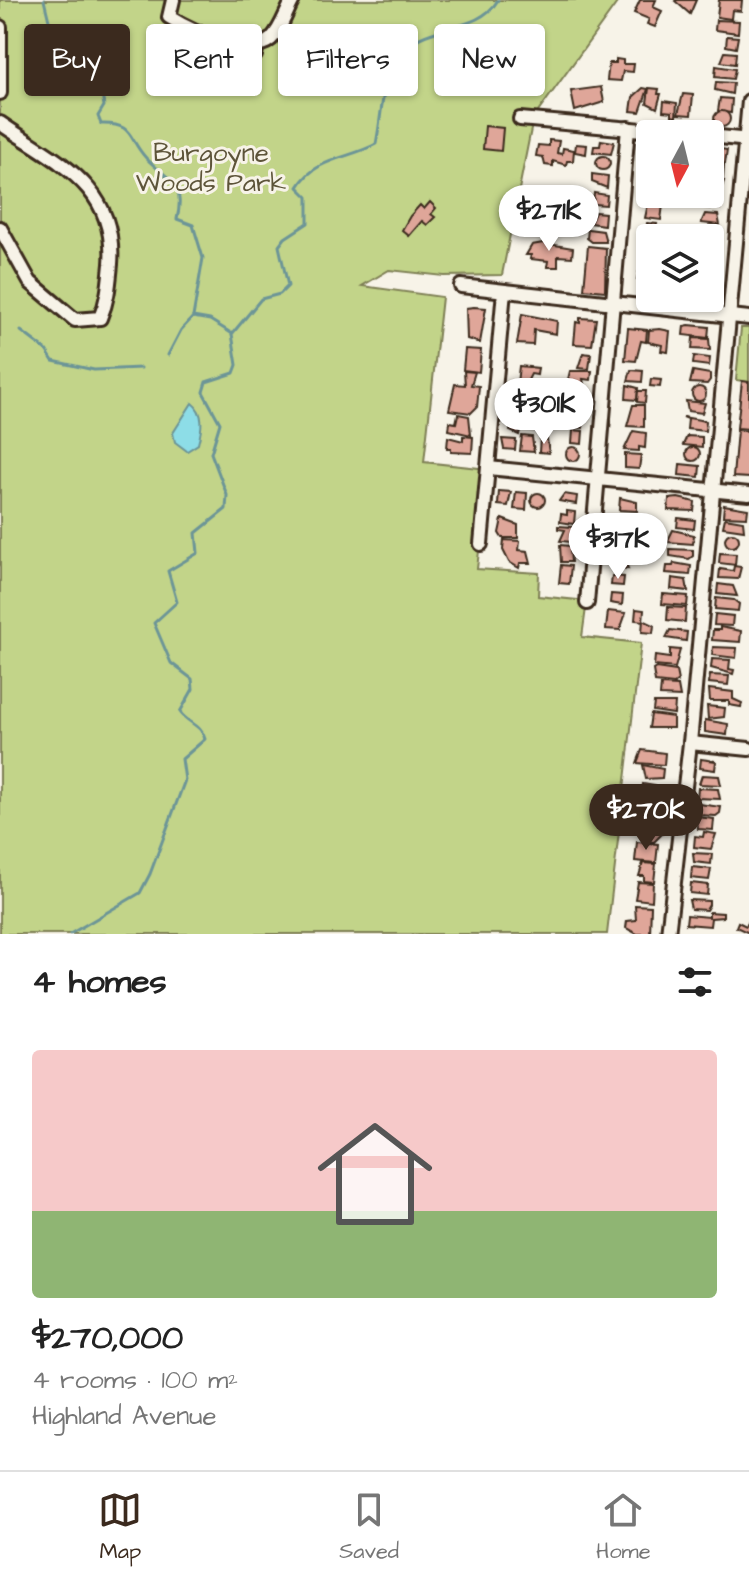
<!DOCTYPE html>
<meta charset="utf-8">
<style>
:root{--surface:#fff;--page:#f6f6f6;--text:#222;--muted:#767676;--line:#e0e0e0;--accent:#3b2a1e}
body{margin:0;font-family:"Architects Daughter",sans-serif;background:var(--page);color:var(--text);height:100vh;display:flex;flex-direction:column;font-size:30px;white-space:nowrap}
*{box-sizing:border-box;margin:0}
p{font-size:26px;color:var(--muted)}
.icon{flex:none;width:44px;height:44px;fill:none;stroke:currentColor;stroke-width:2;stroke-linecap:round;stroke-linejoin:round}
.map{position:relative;height:934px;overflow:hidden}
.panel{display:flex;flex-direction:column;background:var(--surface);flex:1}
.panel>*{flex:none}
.top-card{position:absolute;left:24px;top:24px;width:702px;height:72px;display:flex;gap:16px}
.needle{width:52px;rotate:187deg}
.tools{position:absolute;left:636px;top:120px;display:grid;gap:16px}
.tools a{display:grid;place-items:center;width:88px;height:88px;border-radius:8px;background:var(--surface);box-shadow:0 2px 6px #0004;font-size:40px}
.price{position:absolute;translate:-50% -68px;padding:0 18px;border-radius:28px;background:#fff;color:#222;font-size:26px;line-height:52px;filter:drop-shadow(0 2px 4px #0008)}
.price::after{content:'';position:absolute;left:50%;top:48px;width:24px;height:18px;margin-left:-12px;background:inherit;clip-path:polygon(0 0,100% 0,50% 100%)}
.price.on{background:var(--accent);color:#fff}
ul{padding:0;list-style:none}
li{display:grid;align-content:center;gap:16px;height:424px;padding:0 32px}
li span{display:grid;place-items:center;height:248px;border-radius:8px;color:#555}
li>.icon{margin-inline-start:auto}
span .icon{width:144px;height:144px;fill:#fffc;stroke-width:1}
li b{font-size:34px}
h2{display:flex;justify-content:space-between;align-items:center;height:96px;padding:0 32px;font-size:34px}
.chip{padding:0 28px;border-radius:8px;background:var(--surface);box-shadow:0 2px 6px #0004;font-size:28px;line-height:72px}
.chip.on{background:var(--accent);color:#fff}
.tabs{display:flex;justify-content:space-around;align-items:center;height:112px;border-top:2px solid var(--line);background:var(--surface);font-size:22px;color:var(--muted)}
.tabs a{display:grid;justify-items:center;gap:4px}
.tabs .on{color:var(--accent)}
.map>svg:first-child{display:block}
</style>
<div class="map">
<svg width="749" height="934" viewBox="0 0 749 934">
<rect width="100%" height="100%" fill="#f7f3e8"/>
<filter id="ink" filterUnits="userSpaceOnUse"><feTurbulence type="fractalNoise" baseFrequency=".0125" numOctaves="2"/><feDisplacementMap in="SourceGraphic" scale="16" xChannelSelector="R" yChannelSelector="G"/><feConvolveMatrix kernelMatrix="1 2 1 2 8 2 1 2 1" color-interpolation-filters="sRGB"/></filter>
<g filter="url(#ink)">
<!-- green -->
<g fill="#c2d489" stroke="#7e7f54" stroke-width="2">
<path d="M0,0H619L533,119L502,275L444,276L389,270L362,286L442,297L424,462L488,469L477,569L539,573L538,596L587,601L582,637L641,643L607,934H0Z"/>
<path d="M741,328H749V382L736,380Z"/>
</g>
<!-- water -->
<path fill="#8ddde7" stroke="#6c9597" stroke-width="2" d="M192,403C205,413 202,429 198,444L187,451L175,442L173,433Z"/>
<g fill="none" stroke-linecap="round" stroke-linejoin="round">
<!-- stream -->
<g stroke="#6c9597" stroke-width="3">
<path d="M44,0L51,29L60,39L49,77L53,79L70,73L79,94H102L104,106L98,116L101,124C134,123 127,137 146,158C168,181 186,181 177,219L193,225L203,258L193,317L210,320L231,333"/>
<path d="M207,62L212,42"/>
<path d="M21,331L46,350L53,361L94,370L141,368"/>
<path d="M168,355L181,330L193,317"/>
<path d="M70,934L140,893L150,874L185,780L182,759L205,739C202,725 187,723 180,712L193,689L192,679L171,663L154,623L177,602L168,571L198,553L196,533L226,509L227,495L211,453L220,423L203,392L206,382L234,373L237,365L232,334L261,299L280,294L288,286L279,246L285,238L308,223V197L298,187C316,157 349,159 376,144C382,116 381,82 397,58C420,20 476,37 498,0"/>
</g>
</g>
<!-- building -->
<g fill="#dfa699" stroke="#3b2a1e" stroke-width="2">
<path d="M640,0H656L653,7L662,11L655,27L647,24L649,19L634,13Z"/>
<path d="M696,0L690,14L675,1L676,0Z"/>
<path d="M719,0H742L741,11L732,10L731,19L717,17Z"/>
<path d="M716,20L739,21L738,33L715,30Z"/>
<path d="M727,36L738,37L736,48L726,46Z"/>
<path d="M725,52L736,53L735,64L721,62Z"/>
<path d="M616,59L623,60V64H634L633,72L623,71L621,81L607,80L609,63H616Z"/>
<path d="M716,66L735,69L733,79L715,77Z"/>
<path d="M716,82L733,83L732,94L715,90Z"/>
<path d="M601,87L604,102L575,111L571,91Z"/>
<path d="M643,88L648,89L640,112L631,111L633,97Z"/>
<path d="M649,88L659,89L658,94H661L657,108L647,103Z"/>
<path d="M683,94L693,95L691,115L678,114Z"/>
<path d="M720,98L732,99L731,113L718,111Z"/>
<path d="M664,101L677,103L676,117L672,116V112L663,111Z"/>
<circle cx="722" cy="119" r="8"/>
<path d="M485,126L503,128L501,151L483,149Z"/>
<path d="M549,140L559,141L557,153L562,154L563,148L574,150L573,161H567L566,165L553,161V166L545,165L543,157L536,156L538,145L549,146Z"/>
<path d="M601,140L614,142L611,154L593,152L594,146H600Z"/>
<path d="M576,144L587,145L586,154L575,152Z"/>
<path d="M715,148L727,150L725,164L710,162Z"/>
<circle cx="603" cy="163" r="7"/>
<path d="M714,164L724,165L723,179L712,178Z"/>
<path d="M592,174L608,176L607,188L592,182Z"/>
<path d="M710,180L724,181L720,193L710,192Z"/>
<path d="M650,187V194H659V200H645Z"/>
<path d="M594,193L607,195L606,205L593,204Z"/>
<path d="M710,198L721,199L720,209L705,208Z"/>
<path d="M430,202L436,208L431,214L435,217L427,225L422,221L409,236L402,230L410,216L420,205L424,209Z"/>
<path d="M648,204L663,205L661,220L645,218Z"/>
<path d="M595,212L605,213L604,225L590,223Z"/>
<path d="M705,214L718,215L720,225L701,223Z"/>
<path d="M647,223L657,224L655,235L660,238H645Z"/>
<circle cx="712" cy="234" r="7"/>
<path d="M588,229L603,231L606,242H592L587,238Z"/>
<path d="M543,243L573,248L572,257L558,256V267H547L548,261L530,259L531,255H526L532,245Z"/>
<path d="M645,243H650V258L644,257Z"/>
<circle cx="714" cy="251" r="5"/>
<path d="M588,246L606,248L605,291L584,289Z"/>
<path d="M642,259L650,260L646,280L637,279Z"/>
<path d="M710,260L719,262L718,270H710Z"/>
<path d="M640,282L650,283V295L639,293Z"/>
<path d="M710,289L714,290L712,301L694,300L710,298Z"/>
<path d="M474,307L486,308L480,343L467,339L466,308Z"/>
<path d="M522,314L557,321L556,334L534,330L533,345L517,344Z"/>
<path d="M580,318L596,319L592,345L574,344L576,322L580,323Z"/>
<path d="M689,325L709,327L708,338L683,335L684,326Z"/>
<path d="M628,328L647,330L646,342L641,341L636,361L625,360Z"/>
<path d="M660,329L670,331L668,352L661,351L662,345L648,342L649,330Z"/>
<path d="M693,338L709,339L710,350L692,349Z"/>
<path d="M465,349L481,350L479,372L463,370Z"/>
<path d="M583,353L591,354L589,369L578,368Z"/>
<path d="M694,356L710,358L709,366L693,364Z"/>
<path d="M519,366L538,368L537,375L531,374L526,384L517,383Z"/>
<path d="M631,370L643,371L642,382L628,381Z"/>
<path d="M464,371L475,372L471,385L479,386L477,407L471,413L449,410L455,384L465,385Z"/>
<path d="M570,371H592L591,380L583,379L585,390L566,388Z"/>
<path d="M693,371L710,374V380L707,384L690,383Z"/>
<path d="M651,379L661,380L660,387L650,386Z"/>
<path d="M742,381L749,382V429L737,428Z"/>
<path d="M627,385L638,388L637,400L626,399Z"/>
<path d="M522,386L531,387L526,402L515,401L516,391L521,392Z"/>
<circle cx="699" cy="394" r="7"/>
<circle cx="579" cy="399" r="9"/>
<path d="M638,391H646L645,403L637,402Z"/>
<path d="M686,401L705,403L702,413L688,411Z"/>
<path d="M516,404H526V410H531L530,423L507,421L508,413H515Z"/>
<path d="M633,405H644V427L627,426Z"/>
<path d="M571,408L586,412L583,428L574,427Z"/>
<path d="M458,414L469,416L471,435L449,430L450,422L456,423Z"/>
<path d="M683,417L706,421L705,431L687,429L688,419Z"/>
<path d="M511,423L521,424L519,435L510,431Z"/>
<path d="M573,430L583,431L582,444L572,443Z"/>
<path d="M737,430L749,431V478L733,477Z"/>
<path d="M633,431L646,433L645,448L639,447V451L624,450Z"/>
<path d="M463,436L473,437L472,453L451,452V448H447L448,437L463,441Z"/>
<path d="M522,436L532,437L534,452L520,451Z"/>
<path d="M687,436L702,437V447L683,445Z"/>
<path d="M540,438L547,439L549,453L539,452Z"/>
<path d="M502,439L516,440L515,450L504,449Z"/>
<circle cx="693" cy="454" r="7"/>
<circle cx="573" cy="454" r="7"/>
<path d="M625,454L641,455L639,469L625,468Z"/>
<path d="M680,464L700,466L699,477L679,475Z"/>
<path d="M499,491L511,492L508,506L498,505Z"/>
<path d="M516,492L527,493L526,510L514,509Z"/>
<circle cx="538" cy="500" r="7"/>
<path d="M564,494L577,496L576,504L559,501Z"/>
<path d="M620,498L637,502V511L619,510Z"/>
<path d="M678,498L695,502L694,511L668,510L669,499Z"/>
<path d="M724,505L748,509L747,517L723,516Z"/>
<path d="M567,511L575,512L574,524L560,522L561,514L567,515Z"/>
<path d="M619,517L628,518L626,529L617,528Z"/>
<path d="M678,518L695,520L694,529L677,527Z"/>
<path d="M725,518L743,521L744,530L723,527Z"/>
<path d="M502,519L518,525V538H502L499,533Z"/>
<path d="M558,526L573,527L571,542L560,541L565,530L558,529Z"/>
<path d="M673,530L694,535L693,544L667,542Z"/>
<circle cx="732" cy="540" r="7"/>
<circle cx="624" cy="542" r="8"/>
<path d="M504,540L520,541L519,550L528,551L531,563H520L519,568L509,562L503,550Z"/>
<path d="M560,545L570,546L571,562H561Z"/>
<path d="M670,549L693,550V556L689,559L670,556Z"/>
<path d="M720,553L736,554L735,565L719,563Z"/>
<path d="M614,555L624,556L628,569L613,567Z"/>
<path d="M674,563L691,566L690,575L666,573L667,566H673Z"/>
<path d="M561,565L571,566L569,584L559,583Z"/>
<path d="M734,566L741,567L738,579L719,578L720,569L733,571Z"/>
<path d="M612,576L624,577L623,586L611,585Z"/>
<path d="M672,578L686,580L688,591L671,589Z"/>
<path d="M718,584L733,586L737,596L717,594Z"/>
<path d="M611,594L623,595L622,605L610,603Z"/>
<path d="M663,594L688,596L687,606L662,604Z"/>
<path d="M716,598L734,600L739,604L738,611L715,609Z"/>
<path d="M668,607L686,608L685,622L667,620Z"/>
<path d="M636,609L644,610L643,621L635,620Z"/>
<path d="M608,611L626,613L620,630L606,629Z"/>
<path d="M715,614L733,616L732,626L714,625Z"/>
<path d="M643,620L654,625L653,633L642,632Z"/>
<path d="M720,627L741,631L740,642L712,640L713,630H720Z"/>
<path d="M670,630L687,632L686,641L666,638Z"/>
<path d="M713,647L737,648L736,658L712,655Z"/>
<path d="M670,649L680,650L675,668L654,666L655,656L670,658Z"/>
<path d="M712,659L730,660L729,669L734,670L733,674L711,668Z"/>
<path d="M656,668L676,671L678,681L674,684L655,682L653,670Z"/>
<path d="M710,675L729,676L728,685L709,683Z"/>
<path d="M661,685L678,686L680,697L660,696Z"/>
<path d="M709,689L733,692V699L742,703L741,707L729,705V701H710Z"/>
<path d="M654,703H675L674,714L653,711Z"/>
<path d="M707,706L725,708L724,717L708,719Z"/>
<path d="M651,714L673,717V728H649Z"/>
<path d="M705,720L728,724L727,735L705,732Z"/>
<path d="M642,750L665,753L664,765L637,763Z"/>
<path d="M701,759L716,761L715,770L700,768Z"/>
<path d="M643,765L663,769L662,778L646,779Z"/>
<path d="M702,775L719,776L721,785L699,784Z"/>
<path d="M643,784L655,786V793H661L657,812L639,810Z"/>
<path d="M698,788L718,789L720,799L697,798Z"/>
<path d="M699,804L721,807L720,813L716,816L698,815Z"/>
<path d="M661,814L660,827L640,825L641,815Z"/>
<path d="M697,817L714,819L713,830L698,829Z"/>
<path d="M646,828L663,830V833L654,842L645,841L641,835H645Z"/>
<path d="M704,832L716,834L711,849L694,847L695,836L703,837Z"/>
<path d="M637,842L658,844L656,863L635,861Z"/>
<path d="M693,853L712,854L711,864L694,862Z"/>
<path d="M643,863L656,864L654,882L644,881V876H639Z"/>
<path d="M692,867L711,869L709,880L691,878Z"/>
<path d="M638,882L653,883L652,901L635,899Z"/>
<path d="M691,883L708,885L707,895L690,893Z"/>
<path d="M689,900L709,901V905L706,910L691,909Z"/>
<path d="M635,905L651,906L650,934H637L626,928L627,921L636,920Z"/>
<path d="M709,912L723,913V917L711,918L710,926L686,924L687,915L709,917Z"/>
<path d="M749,921V933L736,927L738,922L746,926Z"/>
</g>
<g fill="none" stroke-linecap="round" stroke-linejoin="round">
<!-- minor casing -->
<g stroke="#3b2a1e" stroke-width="18">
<g id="minor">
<path d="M173,0L169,17C190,30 249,58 271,39C281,30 286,12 293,0"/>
<path d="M0,27V93"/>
<path d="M217,39L235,62L247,63L255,55L257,45"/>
<path d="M520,119L687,134"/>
<path d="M0,123C56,162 117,185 111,264C109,284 108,300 100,318L75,320L30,282L0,228"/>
<path d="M710,136L749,140"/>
<path d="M461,286L749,318"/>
<path d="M488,468L749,494"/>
<path d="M481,544L504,291"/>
<path d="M587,603L628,128"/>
<path d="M690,743L749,749"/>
<path d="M668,934L690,743L749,101"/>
</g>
</g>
<!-- minor -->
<use href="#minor" stroke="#f7f3e8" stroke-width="12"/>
</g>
</g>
<g text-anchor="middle" stroke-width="6" stroke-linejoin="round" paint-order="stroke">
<!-- park labels -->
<g font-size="26" fill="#5d5439" stroke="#f7f3e8">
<text x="211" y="161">Burgoyne<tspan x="211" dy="30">Woods Park</tspan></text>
</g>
</g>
</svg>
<div class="tools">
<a><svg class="needle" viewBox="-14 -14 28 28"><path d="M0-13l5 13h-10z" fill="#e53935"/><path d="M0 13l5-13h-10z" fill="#767676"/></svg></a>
<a><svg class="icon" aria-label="layers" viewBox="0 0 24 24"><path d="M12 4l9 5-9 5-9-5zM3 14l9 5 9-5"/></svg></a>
</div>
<b class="price" style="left:549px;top:253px">$271K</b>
<b class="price" style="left:544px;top:446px">$301K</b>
<b class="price" style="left:618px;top:581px">$317K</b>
<b class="price on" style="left:646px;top:852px">$270K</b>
<div class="top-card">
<a class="chip on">Buy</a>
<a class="chip">Rent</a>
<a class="chip">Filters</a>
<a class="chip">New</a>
</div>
</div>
<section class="panel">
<h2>4 homes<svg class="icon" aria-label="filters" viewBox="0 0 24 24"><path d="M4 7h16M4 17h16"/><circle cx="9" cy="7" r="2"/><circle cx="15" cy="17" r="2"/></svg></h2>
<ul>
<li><span style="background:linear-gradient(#f6c9c9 65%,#8fb573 0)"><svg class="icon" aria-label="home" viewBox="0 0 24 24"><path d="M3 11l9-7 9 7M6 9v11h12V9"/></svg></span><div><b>$270,000</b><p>4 rooms · 100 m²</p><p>Highland Avenue</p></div></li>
</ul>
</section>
<nav class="tabs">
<a class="on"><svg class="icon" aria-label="map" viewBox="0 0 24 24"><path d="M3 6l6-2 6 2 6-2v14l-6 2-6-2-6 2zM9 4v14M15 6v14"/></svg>Map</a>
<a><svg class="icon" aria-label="saved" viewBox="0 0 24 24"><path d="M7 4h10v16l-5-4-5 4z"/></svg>Saved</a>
<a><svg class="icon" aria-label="home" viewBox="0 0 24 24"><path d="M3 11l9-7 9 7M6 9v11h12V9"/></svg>Home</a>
</nav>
